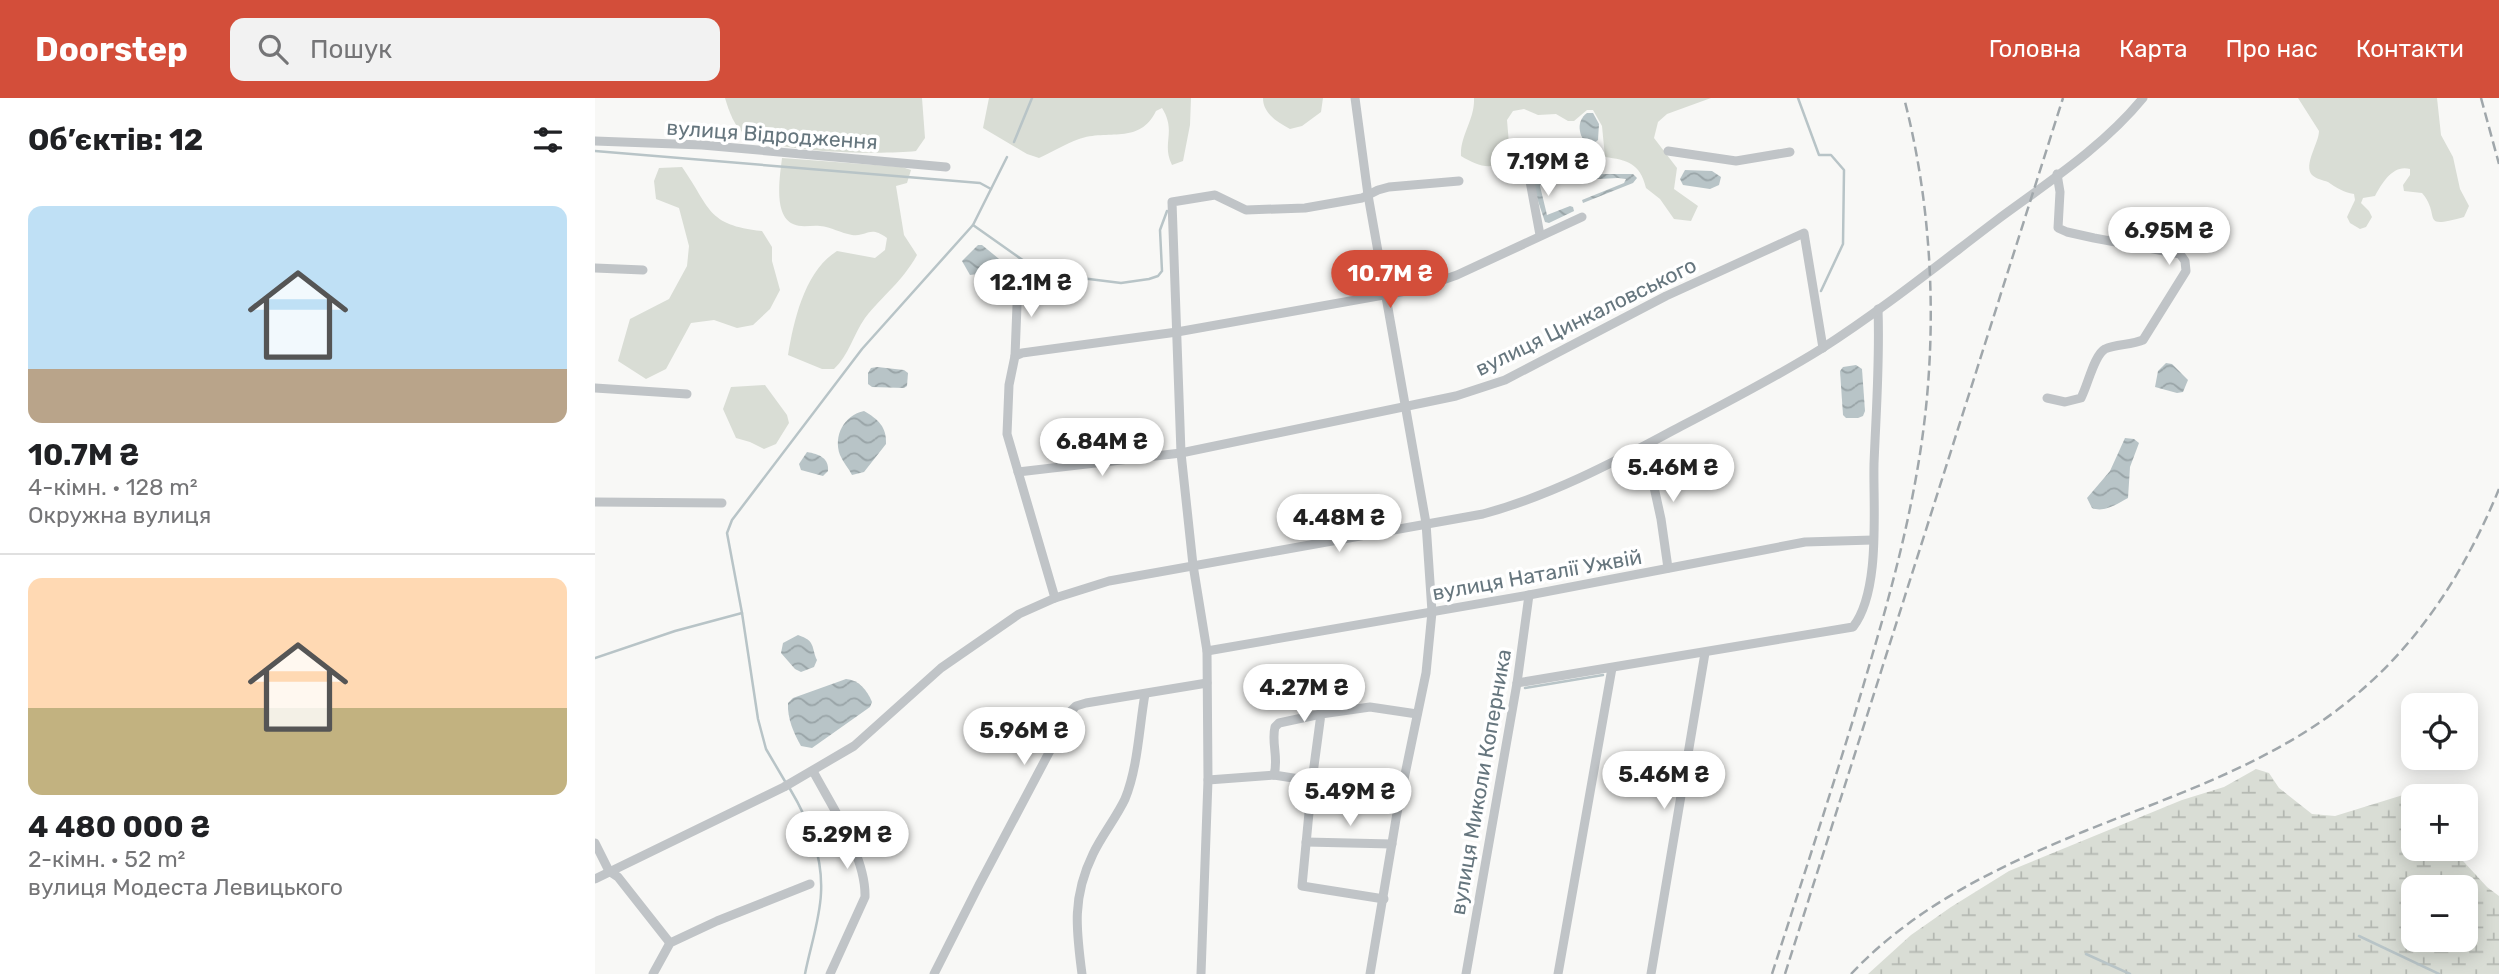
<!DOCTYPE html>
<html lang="uk">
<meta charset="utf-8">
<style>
:root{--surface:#fff;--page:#f2f2f2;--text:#202124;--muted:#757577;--line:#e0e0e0;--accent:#d34e3a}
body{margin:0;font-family:Rubik,sans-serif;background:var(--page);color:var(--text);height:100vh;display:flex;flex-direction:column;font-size:26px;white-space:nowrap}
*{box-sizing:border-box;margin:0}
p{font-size:23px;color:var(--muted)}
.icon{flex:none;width:38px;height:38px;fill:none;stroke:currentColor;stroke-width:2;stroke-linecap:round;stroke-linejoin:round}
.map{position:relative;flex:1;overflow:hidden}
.side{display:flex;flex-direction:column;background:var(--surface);width:595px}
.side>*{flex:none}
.buttons{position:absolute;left:1806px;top:595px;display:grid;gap:14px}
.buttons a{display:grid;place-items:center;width:77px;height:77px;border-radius:14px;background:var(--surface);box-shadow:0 4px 18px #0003;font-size:35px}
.price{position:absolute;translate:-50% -60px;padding:0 16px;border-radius:24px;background:#fff;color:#222;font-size:23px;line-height:46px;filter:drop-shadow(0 2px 4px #0008)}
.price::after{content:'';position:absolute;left:50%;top:42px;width:21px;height:16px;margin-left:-10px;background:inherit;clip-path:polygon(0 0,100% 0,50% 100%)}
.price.selected{background:var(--accent);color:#fff}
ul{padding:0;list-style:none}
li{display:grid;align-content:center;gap:14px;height:371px;padding:0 28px}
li+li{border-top:2px solid var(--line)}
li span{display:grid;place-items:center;height:217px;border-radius:14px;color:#555}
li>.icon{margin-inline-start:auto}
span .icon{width:126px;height:126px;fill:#fffc;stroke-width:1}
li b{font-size:30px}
h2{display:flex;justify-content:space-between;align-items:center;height:84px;padding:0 28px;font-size:30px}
header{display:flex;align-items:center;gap:42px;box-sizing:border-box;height:98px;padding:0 35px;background:var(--accent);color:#fff}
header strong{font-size:33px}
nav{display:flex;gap:38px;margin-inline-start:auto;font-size:24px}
.search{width:490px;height:63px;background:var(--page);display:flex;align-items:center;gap:18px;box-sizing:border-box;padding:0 24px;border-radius:14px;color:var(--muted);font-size:26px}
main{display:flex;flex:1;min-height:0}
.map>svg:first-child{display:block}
</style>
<header>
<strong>Doorstep</strong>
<div class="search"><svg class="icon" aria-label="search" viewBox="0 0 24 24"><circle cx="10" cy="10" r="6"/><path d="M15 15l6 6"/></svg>Пошук</div>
<nav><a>Головна</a><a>Карта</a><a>Про нас</a><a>Контакти</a></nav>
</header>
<main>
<section class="side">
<h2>Об’єктів: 12<svg class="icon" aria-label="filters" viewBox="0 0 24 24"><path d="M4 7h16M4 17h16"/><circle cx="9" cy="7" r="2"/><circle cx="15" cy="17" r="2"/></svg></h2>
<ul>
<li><span style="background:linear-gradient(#bfe0f5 75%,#b9a48a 0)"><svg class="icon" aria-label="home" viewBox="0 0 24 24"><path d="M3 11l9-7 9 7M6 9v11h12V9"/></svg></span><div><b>10.7M ₴</b><p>4-кімн. · 128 m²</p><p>Окружна вулиця</p></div></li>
<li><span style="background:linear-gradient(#ffd9b3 60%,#c2b280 0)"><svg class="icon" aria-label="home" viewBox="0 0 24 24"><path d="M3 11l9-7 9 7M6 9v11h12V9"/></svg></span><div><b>4 480 000 ₴</b><p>2-кімн. · 52 m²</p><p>вулиця Модеста Левицького</p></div></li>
</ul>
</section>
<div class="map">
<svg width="1904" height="876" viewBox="0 0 1904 876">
<defs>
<pattern id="wetland-marsh" width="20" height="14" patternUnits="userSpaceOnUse" patternTransform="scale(1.75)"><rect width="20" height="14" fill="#d9ddd5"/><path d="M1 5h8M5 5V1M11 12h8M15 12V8" fill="none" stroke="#b4b8b2"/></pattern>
<pattern id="water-waves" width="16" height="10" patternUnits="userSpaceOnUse" patternTransform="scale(1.75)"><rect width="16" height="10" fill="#b8c4c7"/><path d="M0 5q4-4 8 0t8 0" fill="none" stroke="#99a4a7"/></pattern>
</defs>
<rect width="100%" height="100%" fill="#f8f8f6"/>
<!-- green -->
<g fill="#d9ddd5">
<path d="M130,0H327L330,40L321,53C285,57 182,55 151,37C139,29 134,13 130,0Z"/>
<path d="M394,0H596L595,27L588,63L577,67C566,45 582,34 567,10L561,13C545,47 512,31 484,41C470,46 457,54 444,60L432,56L388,30Z"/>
<path d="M668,0H728L726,14L707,28L695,31C683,24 668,16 668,0Z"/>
<path d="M879,0H1116L1072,16L1063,24L1059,40L1082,70L1079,91L1103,108L1096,123L1079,121L1065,101L1051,90C1045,65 1032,62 1010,59L1007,28L998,12H992L979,23H973L961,16L943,17L929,11L918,13L912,22L915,58C899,74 884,69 866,58C865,37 880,22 879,0Z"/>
<path d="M1703,0H1842L1846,37L1858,59L1865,91L1874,108L1869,119C1823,132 1847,118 1827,95L1809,93L1808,87L1815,77V71C1798,66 1787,85 1780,98L1768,100L1766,105L1774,113L1777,119L1771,129L1765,131L1755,125L1752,119L1760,102L1759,96C1748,94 1742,90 1733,84C1728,82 1721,81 1717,77C1708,67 1724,45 1724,33Z"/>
<path d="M187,60L307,69L316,72L312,85L301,88L309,137L322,157C307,184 288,197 270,220C258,237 254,257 239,271H227L193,257C199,221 210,173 242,153L280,160L290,152L292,140C274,127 273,139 257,137C246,135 236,129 225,128C216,127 206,130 198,126C178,117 185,78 187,60Z"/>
<path d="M87,69C116,110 111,127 167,133L177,149V163L185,192L175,211L158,227L142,230L119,222L96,225L71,271L51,281L23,263L35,221L74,201L92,168L94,148L84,110L61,101L59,83L64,70Z"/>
<path d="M170,287L192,317L194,325L181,346L169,351L155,344L141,340L128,311L136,289Z"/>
</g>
<!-- wetland -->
<path fill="url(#wetland-marsh)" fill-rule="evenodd" d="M1661,671L1674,675L1684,690L1717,716L1740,718L1808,697L1818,708V751H1857L1892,789L1904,798V876H1273L1316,837L1356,809L1414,773L1587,702L1629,689ZM1818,789H1871V842H1818Z"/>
<!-- water -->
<g fill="url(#water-waves)">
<path d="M992,15H998L1004,26L1003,42L998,46L993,47C983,38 981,23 992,15Z"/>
<path d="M1090,72L1117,73L1126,79L1124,87L1115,91L1088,87L1085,81Z"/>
<path d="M988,76H1038L1042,80L1038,85L988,105L987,102L1029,85L1031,81L1023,80L947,84L945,88L952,117L975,108L978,109L979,113L954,125L950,124L939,91V81L950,78Z"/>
<path d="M383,147H387L409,165V171L405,173L375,177L367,163Z"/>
<path d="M1571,265L1577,266L1593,282L1588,294L1582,295L1560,289L1563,273Z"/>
<path d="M1261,267L1267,271L1270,313L1268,318L1263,320H1251L1248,317L1245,273L1248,269Z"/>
<path d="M282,269L309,272L313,275L312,288L309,290L277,289L273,286V275L276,270Z"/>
<path d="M269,313C283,321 292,329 291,346L269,374L257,377C254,371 248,364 245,357C238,338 249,317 269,313Z"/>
<path d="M1530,340L1539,341L1544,345L1535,369L1533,400C1522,406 1509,415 1497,410L1492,400L1515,373Z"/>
<path d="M212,354C224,356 234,360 233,373L228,378L206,372L204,366Z"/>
<path d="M203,537C221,543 216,549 222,562L219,569L206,574L200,571L186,555L188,545Z"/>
<path d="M251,581C264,582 272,592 277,604L275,609L217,650L206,648C199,636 192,620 193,605L198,600Z"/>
</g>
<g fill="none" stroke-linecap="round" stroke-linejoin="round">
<!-- stream -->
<g stroke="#b8c4c7" stroke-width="2.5">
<path d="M1203,0L1224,57H1236L1249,72L1248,146L1226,193"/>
<path d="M419,44L437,0"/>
<path d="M0,53L385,85L396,91"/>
<path d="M378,127L446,175L526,185L554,181L563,178L567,173L565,132L572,113"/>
<path d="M147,515L132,435L137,422L267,251L378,127L412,59"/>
<path d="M0,560L80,533L147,515L163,621L171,651L191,685"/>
<path d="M930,590L1008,577"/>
<path d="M195,691C213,721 228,758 226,795C225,821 215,850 210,876"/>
<path d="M1764,838L1844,876"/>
<path d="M1491,856L1535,876"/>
</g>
<!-- street -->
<g stroke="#c0c4c7" stroke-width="9">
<path d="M760,0L773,97L831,425L837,514L831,575L802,715L775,876"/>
<path d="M0,43L107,47L351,69"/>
<path d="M1073,53L1141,63L1195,54"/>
<path d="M932,67L945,137"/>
<path d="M0,170L48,172"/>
<path d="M420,258L423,182"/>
<path d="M0,290L92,296"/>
<path d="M1452,300L1470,304L1486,300C1493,287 1499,257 1510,251C1521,246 1536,247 1548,242L1591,173L1590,163L1585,156L1499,140L1472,134L1463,130L1465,94L1462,76"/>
<path d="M1050,348L1066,421L1073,470"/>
<path d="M423,374L586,355L861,298L910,282L1071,198L1209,135L1228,250"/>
<path d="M0,404L127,405"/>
<path d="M460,500L412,336L414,287L420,258L427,255L582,234L822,191L862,177L987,119"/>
<path d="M612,553L934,497L1210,444L1278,442"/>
<path d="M922,585L1258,529C1286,493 1278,410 1279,366C1281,314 1285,263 1283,211"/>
<path d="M218,673C237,709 271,758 270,799L235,876"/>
<path d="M679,677C684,660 676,645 680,629L684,625L726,616"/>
<path d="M613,682L679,677L717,683L726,616L775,609L822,616"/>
<path d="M717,683L707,788L789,801"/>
<path d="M711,744L797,746"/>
<path d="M0,745L14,773L23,779L75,845"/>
<path d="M0,781L189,689L259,648L346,570L424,516L460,500L514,483L888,416C954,398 1016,366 1077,333C1127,307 1178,281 1226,251C1287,212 1344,166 1402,122C1452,85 1508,49 1548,0"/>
<path d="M58,876L75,845L122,823L215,786"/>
<path d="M339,876L384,787L476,613L481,608L491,605L612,585"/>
<path d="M487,876C481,831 477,799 498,756C507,737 521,720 530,701C543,669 544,630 550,596"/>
<path d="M606,876L613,682L612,553L598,467L586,355L577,104L620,97L651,112L710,110L767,100L783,92L794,89L864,83"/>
<path d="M871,876L922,585L934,497"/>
<path d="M963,876L1017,570"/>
<path d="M1056,876L1110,555"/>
</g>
<!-- rail -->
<g stroke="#a0a7ab" stroke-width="2.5" stroke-dasharray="10 5" stroke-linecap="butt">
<path d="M1886,0L1904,66"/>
<path d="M1177,876C1211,770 1246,665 1277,558C1302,473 1324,387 1332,299C1341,200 1334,96 1309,0"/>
<path d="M1190,876L1468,0"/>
<path d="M1256,876C1321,807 1405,768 1490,733C1557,706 1627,682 1690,646C1795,587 1859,500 1904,391"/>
</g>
</g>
<g text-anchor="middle" stroke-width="7" stroke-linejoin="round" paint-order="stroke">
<!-- street labels -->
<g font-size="21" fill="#66767e" stroke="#fff">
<text transform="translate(177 37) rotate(4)" y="7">вулиця Відродження</text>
<text transform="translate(991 219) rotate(-26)" y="7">вулиця Цинкаловського</text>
<text transform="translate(942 477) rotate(-10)" y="7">вулиця Наталії Ужвій</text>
<text transform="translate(886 684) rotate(-80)" y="7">вулиця Миколи Коперника</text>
</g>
</g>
</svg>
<div class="buttons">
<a><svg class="icon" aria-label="locate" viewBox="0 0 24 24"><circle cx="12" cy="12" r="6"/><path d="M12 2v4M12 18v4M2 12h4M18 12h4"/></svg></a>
<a>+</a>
<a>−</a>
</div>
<b class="price" style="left:953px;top:100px">7.19M ₴</b>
<b class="price" style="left:1574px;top:169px">6.95M ₴</b>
<b class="price selected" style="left:795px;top:212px">10.7M ₴</b>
<b class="price" style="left:436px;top:221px">12.1M ₴</b>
<b class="price" style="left:507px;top:380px">6.84M ₴</b>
<b class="price" style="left:1078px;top:406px">5.46M ₴</b>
<b class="price" style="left:744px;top:456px">4.48M ₴</b>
<b class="price" style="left:709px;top:626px">4.27M ₴</b>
<b class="price" style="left:429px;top:669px">5.96M ₴</b>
<b class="price" style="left:1069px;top:713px">5.46M ₴</b>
<b class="price" style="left:755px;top:730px">5.49M ₴</b>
<b class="price" style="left:252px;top:773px">5.29M ₴</b>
</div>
</main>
